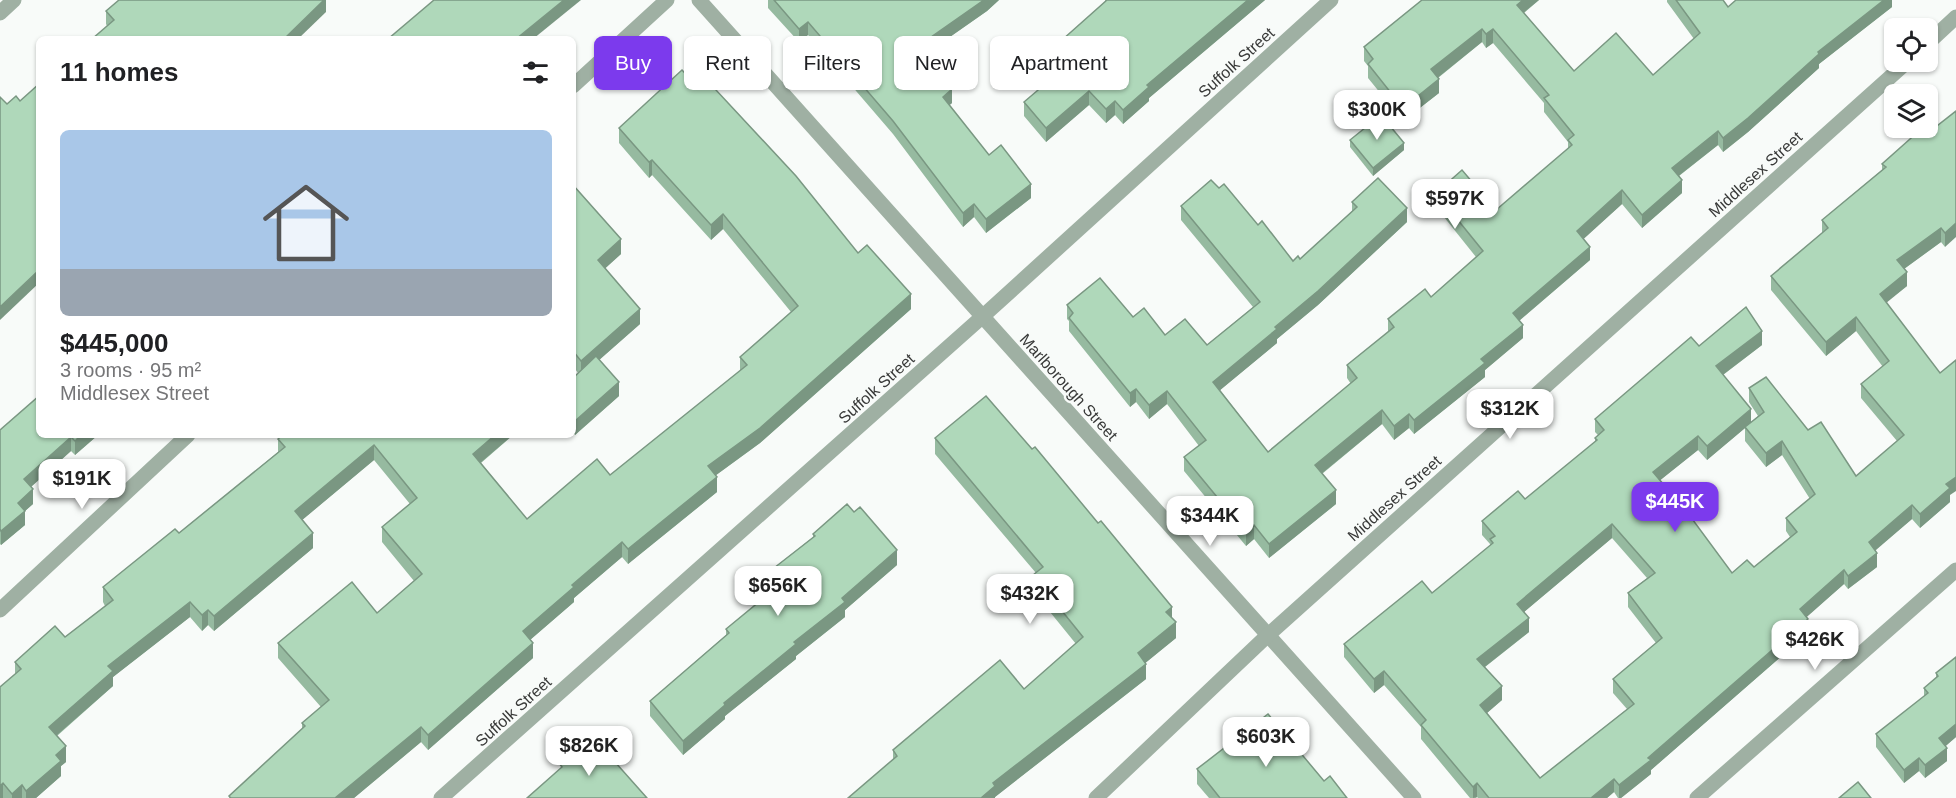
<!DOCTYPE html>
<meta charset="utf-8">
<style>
:root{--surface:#fff;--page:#f2f2f2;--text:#202124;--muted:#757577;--line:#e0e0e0;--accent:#7c3aed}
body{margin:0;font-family:Arial,sans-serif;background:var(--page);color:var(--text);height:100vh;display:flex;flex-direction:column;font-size:22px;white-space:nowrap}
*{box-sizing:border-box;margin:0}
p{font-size:20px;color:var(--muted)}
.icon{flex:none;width:33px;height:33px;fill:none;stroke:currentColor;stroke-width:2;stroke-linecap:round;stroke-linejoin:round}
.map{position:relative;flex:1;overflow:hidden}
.drawer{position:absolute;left:36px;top:36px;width:540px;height:402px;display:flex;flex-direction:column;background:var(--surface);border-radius:9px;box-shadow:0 2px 4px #0004}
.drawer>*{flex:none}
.hud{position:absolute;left:594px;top:36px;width:570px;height:54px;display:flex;gap:12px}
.buttons{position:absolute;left:1884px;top:18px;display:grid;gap:12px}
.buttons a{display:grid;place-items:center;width:54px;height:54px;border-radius:9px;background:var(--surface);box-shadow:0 2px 4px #0004;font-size:30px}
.price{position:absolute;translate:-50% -51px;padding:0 14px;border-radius:12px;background:#fff;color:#222;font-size:20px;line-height:39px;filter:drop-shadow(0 2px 3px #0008)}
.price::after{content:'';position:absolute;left:50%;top:36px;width:18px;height:14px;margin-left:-9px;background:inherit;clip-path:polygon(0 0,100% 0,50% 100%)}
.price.selected{background:var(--accent);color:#fff}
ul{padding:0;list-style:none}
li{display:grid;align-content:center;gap:12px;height:318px;padding:0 24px}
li+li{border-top:2px solid var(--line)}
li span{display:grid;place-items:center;height:186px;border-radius:9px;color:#555}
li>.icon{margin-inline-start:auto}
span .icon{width:108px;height:108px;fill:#fffc;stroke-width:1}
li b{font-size:26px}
h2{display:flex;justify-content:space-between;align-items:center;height:72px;padding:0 24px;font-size:26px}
.pill{padding:0 21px;border-radius:9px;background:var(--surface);box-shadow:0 2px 4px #0004;font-size:21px;line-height:54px}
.pill.selected{background:var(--accent);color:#fff}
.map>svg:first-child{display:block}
</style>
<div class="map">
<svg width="1956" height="798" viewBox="0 0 1956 798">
<rect width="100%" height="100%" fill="#f8fbf9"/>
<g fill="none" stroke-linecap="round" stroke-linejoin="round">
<!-- minor -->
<g stroke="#9fb0a3" stroke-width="15">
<path d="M699,0L1414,798"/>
<path d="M0,13L14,0"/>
<path d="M573,86L667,0"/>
<path d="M0,610L188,435"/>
<path d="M441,798L982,317L1331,0"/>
<path d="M1697,798L1956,570"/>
</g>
<!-- tertiary -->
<g stroke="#9fb0a3" stroke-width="15">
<path d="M1928,43L1956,17"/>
<path d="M1096,798L1267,636L1907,62"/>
</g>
</g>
<!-- wall -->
<g fill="#96baa0" fill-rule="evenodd">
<path d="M326,0V12L107,26L106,24V11Z"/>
<path d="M768,0H999L987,11L924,55L952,103L949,105L989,155L1031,198L986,233L974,217L963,227L893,134L808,35L799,42L768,8Z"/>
<path d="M1105,0H1265L1149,98V101L1123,124L1115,115L1106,123L1089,105L1046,142L1024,116V102L1052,79L1044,70V56L1105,2Z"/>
<path d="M1422,0H1539L1524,13L1574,71L1653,75L1694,39L1667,2V0H1723L1728,7L1892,0V7L1819,64V68L1748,132L1723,152L1718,145L1679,176L1682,193L1642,228L1622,204L1583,239L1590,260L1519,321L1523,338L1485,370V377L1414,434L1409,428L1394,440L1382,424L1322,474L1336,504L1269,558L1254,539L1246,546L1184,471V457L1199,446L1167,404L1149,419L1136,402L1130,407L1069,331V321L1067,319V305L1133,317L1165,335L1207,345L1253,307L1181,220V206L1219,188L1293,261L1300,259L1352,211V202L1407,222L1318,305L1277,339V343L1220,390L1268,452L1351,384L1347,378V365L1388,333V319L1431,297L1476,257L1436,207V193L1496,210L1568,149V142L1544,112V103L1493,43L1486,48L1482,42L1438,78L1439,93L1403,121L1368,78V66L1364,61V47Z"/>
<path d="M1956,111L1945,247L1941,242L1904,269L1907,286L1886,302L1950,495V502L1920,528L1912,519L1875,550L1877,567L1848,589L1844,584L1806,617L1808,633L1651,770V774L1621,798H1618L1614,792L1607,798H1478L1477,797L1476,798H1470L1421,739V727L1384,685L1374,693L1344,657V644L1432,593L1490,546V544L1482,535V521L1525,499L1595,442V438L1598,435L1595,432V419L1699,346L1762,345L1723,375L1751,422L1758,416L1749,402V388L1808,430L1856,476L1897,441L1861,398V384L1883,367L1856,331L1826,356L1771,290V276L1822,233V220L1882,170V164L1924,136ZM1745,428V441L1766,467L1782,455L1810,499L1786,518V531L1790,537L1754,567L1732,573L1660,480L1698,450L1707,460ZM1612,538L1647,578L1628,593V607L1656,643L1613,679V693L1627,709L1540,778L1487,713L1502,700L1485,667L1529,632L1524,612Z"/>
<path d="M619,128L858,253L911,309L760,443L716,475L717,492L628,564L622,557L574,598V602L530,640L533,658L470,713L428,750L421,742L354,798H229V796L302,729V723L321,707L278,658V643L377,613L414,581L382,542V527L410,504L374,460L302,520L313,548L214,631L208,625L202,631L190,617L113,677V686L57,736L66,762L61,766V776L36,798H0L15,674V662L65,637L105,606L103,602V587L179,533L278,452V439L513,435L481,463L527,519L610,475L740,371V357L791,312L723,229L711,240L652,175L649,178L619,143Z"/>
<path d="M1350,140L1404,150L1373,176L1350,147Z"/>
<path d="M573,185L621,254L605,268L640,324L599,360L619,396L575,435L573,432V378L578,373L573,366Z"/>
<path d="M0,430L39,435H98L75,455L71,451L31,487L33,504L25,511V525L1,545L0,544Z"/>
<path d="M935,438L1172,618L1176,638L1145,663L1146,679L995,797V798L893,760V750L1024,689L1076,644L1033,591V575L1036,573L935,454Z"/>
<path d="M813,534L897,565L845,610V617L796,656V659L725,716V719L683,755L650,716V701L726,635V629L769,594L765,589V575L813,537Z"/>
<path d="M1956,657V737L1945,746L1947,761L1925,778L1919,771L1904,783L1876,747V734L1924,697V688L1936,679V673Z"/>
<path d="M1197,769L1324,781L1347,798H1209L1197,784Z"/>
</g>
<!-- shaded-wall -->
<g fill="#7a9782">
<path d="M324,0H326V12L298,39H284Z"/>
<path d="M564,0H581L533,39H516Z"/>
<path d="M984,0H999L987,11L917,60V47Z"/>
<path d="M1248,0H1265L1149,98V101L1123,124V110L1147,85Z"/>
<path d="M1523,0H1539L1517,18V5Z"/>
<path d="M1884,0H1892V7L1819,64V68L1748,132L1723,152V138L1818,52Z"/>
<path d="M808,22V35L799,42V29Z"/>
<path d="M1482,29V42L1431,83V69Z"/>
<path d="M1493,29V43L1486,48V34Z"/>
<path d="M1439,79V93L1403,121V108Z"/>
<path d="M952,89V103L943,111V97Z"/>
<path d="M1089,91V105L1046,142V128Z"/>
<path d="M1115,101V115L1106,123V109Z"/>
<path d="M1718,131V145L1672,181V168Z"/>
<path d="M1404,143V150L1373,176V168Z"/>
<path d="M652,160V175L649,178V162Z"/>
<path d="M1682,180V193L1642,228V215Z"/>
<path d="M1031,184V198L986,233V219Z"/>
<path d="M1622,190V204L1577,245V231Z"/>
<path d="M974,204V217L963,227V213Z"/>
<path d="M1407,208V222L1318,305L1277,339V343L1213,396V382Z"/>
<path d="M723,214V229L711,240V225Z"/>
<path d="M1956,223V237L1945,247V233Z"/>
<path d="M1941,228V242L1897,274V260Z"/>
<path d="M621,239V254L598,275V260Z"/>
<path d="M1590,247V260L1513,326V313Z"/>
<path d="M39,270V283L0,320V307Z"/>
<path d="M1907,272V286L1880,308V294Z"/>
<path d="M911,294V309L760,443L708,481V466Z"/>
<path d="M640,309V324L581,376V361Z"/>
<path d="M1856,317V331L1826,356V342Z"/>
<path d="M1523,325V338L1485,370V377L1414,434V420L1481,359Z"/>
<path d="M1762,331V345L1716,380V366Z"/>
<path d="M619,382V396L575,435V421Z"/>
<path d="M1136,389V402L1130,407V393Z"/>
<path d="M1167,391V404L1149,419V405Z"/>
<path d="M1751,409V423L1707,460V446Z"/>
<path d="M1382,410V424L1315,479V465Z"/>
<path d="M1409,414V428L1394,440V426Z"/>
<path d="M81,435H98L75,455V441Z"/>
<path d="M495,435H513L473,469V454Z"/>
<path d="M1698,436V450L1653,486V472Z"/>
<path d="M71,437V451L24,493V479Z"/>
<path d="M1782,441V455L1766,467V453Z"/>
<path d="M374,445V460L295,526V511Z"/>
<path d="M717,477V492L628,564V549Z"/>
<path d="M1956,477V491L1950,495V502L1920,528V514L1946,484Z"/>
<path d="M33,489V504L25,511V525L1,545V531L18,503Z"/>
<path d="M1336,490V504L1269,558V544Z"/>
<path d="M1912,505V519L1869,556V542Z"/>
<path d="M1612,524V538L1517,618V604Z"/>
<path d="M1254,525V539L1246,546V532Z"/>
<path d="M313,533V548L214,631V616Z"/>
<path d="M622,542V557L574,598V602L523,646V631L572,585Z"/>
<path d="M897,550V565L845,610V617L796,656V659L725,716V719L683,755V741L724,703L794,642L842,598Z"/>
<path d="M1877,553V567L1848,589V576Z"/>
<path d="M1844,570V584L1800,623V609Z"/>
<path d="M190,602V617L113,677V686L49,742V727L108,666Z"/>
<path d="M1172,607V622L1166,612Z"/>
<path d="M208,610V625L202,631V615Z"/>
<path d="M1529,618V632L1477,673V659Z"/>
<path d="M1808,619V633L1651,770V774L1621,798H1619V785L1648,758Z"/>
<path d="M1176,622V638L1138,669V653Z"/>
<path d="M533,643V658L428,750V735Z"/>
<path d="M1146,664V679L995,797V798H981L993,783Z"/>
<path d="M1384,671V685L1374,693V679Z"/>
<path d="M1502,686V700L1480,719V705Z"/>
<path d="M1956,724V737L1939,752V738Z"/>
<path d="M421,727V742L354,798H335Z"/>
<path d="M66,746V762L61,766V776L36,798H26V791L56,755Z"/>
<path d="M1947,748V761L1925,778V765Z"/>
<path d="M1919,758V771L1904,783V770Z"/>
<path d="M1614,779V792L1607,798H1591Z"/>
<path d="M3,783V798H0V786Z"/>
<path d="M1477,783V797L1473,798V787Z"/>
<path d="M22,785V798H12V794Z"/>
</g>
<!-- building -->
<g fill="#afd8ba" stroke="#7a9782" stroke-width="1.5" fill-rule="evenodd">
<path d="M119,0H324L284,39H92L114,20L106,11Z"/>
<path d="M434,0H564L516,39H388Z"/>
<path d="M774,0H984L917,47L952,89L943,97L989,155L1001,145L1031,184L986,219L974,204L963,213L893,121L808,22L799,29Z"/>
<path d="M1107,0H1248L1147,85L1149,87L1123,110L1115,101L1106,109L1089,91L1046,128L1024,102L1058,73L1044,56Z"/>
<path d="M1422,0H1523L1517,5L1574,71L1616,33L1653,75L1700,33L1676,0H1723L1728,7L1736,0H1884L1818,52L1819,54L1748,118L1723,138L1718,131L1672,168L1682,180L1642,215L1622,190L1577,231L1590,247L1513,313L1523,325L1481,359L1485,363L1414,420L1409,414L1394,426L1382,410L1315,465L1336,490L1269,544L1254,525L1246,532L1184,457L1206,440L1167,391L1149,405L1136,389L1130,393L1069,318L1073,313L1067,305L1100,278L1133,317L1144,308L1165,335L1185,319L1207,345L1260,302L1181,206L1211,180L1219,188L1224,184L1258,225L1262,221L1293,261L1298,256L1300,259L1357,207L1352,202L1378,178L1407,208L1318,291L1275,327L1277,329L1213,382L1268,452L1357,378L1347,365L1394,327L1388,319L1425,289L1431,297L1483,251L1436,193L1462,170L1496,210L1572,145L1568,140L1574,135L1544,98L1549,95L1493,29L1486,34L1482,29L1431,69L1439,79L1403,108L1368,64L1373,59L1364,47Z"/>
<path d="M682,70L695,84L703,76L796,176L858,253L867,245L911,294L760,428L708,466L717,477L628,549L622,542L572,585L574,587L523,631L533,643L470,698L428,735L421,727L335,798H231L229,796L305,726L302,723L329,700L278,643L352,582L377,613L422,574L382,527L417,498L374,445L295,511L313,533L214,616L208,610L202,615L190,602L108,666L113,671L49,727L66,746L56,755L61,761L26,791L22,785L12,794L3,783L0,786V687L21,669L15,662L55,626L65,637L113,600L103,587L175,529L179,533L285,447L278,439L283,435H495L473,454L527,519L597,459L610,475L747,365L740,357L798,306L723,214L711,225L652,160L649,162L619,128Z"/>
<path d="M39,84V270L0,307V97L7,104L16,96L20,101Z"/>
<path d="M1956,111V223L1945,233L1941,228L1897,260L1907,272L1880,294L1940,373L1956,360V477L1946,484L1950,488L1920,514L1912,505L1869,542L1877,553L1848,576L1844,570L1800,609L1808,619L1648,758L1651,760L1619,785L1614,779L1591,798H1489L1477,783L1473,787L1421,725L1426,720L1384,671L1374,679L1344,644L1422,581L1432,593L1493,543L1490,539L1495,536L1482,521L1518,491L1525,499L1597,440L1595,438L1604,430L1595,419L1691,337L1699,346L1746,307L1762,331L1716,366L1751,409L1707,446L1698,436L1653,472L1687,512L1732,573L1747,560L1754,567L1797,532L1786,518L1815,494L1782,441L1766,453L1745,427L1764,412L1749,388L1766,377L1808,430L1821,422L1856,476L1904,435L1861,384L1889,361L1856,317L1826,342L1771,276L1828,228L1822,220L1886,167L1882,164L1919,131L1924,136ZM1612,524L1655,573L1628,593L1662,638L1613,679L1634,704L1540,778L1480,705L1502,686L1477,659L1529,618L1517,604Z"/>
<path d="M1381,115L1404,143L1373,168L1350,140Z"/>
<path d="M573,185L621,239L598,260L640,309L581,361L573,351Z"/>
<path d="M596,356L619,382L575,421L573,418V378Z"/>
<path d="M39,396V435H81L75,441L71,437L24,479L33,489L18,503L25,511L1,531L0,529V430Z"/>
<path d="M986,396L1032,449L1035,447L1098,523L1101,521L1172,607L1166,612L1176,622L1138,653L1146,664L993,783L995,786L981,798H848L897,756L893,750L1000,660L1024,689L1083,637L1033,575L1043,567L935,438Z"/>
<path d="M847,504L854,512L860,507L897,550L842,598L845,602L794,642L796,644L724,703L725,705L683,741L650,701L729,633L726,629L776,588L765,575L815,536L813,534Z"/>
<path d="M1956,657V724L1939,738L1947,748L1925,765L1919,758L1904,770L1876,734L1928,693L1924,688L1938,676L1936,673Z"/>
<path d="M1268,714L1324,781L1330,776L1347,798H1220L1197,769Z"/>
<path d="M586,738L594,748L599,744L647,798H527L562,767L559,763Z"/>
<path d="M1858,782L1871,798H1839Z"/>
</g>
<g text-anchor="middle" stroke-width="5" stroke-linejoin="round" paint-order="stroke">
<!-- street labels -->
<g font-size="16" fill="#383938" stroke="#f8fbf9">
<text transform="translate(1236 62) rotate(-42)" y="6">Suffolk Street</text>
<text transform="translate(1755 174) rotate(-42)" y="6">Middlesex Street</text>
<text transform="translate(1069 387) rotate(48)" y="6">Marlborough Street</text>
<text transform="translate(876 388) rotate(-42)" y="6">Suffolk Street</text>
<text transform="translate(1394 498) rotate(-42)" y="6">Middlesex Street</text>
<text transform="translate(513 711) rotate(-42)" y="6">Suffolk Street</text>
</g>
</g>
</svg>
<div class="buttons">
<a><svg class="icon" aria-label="locate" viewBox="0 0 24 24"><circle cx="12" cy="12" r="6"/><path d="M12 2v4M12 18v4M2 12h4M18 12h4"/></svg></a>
<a><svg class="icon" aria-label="layers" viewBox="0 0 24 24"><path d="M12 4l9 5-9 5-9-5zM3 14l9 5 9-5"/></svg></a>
</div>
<b class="price" style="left:1377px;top:141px">$300K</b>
<b class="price" style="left:1455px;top:230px">$597K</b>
<b class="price" style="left:1510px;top:440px">$312K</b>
<b class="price" style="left:82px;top:510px">$191K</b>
<b class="price selected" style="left:1675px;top:533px">$445K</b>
<b class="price" style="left:1210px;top:547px">$344K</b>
<b class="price" style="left:778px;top:617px">$656K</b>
<b class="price" style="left:1030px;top:625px">$432K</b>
<b class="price" style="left:1815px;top:671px">$426K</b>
<b class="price" style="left:1266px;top:768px">$603K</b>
<b class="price" style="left:589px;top:777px">$826K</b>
<div class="hud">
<a class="pill selected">Buy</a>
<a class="pill">Rent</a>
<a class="pill">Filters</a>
<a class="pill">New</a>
<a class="pill">Apartment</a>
</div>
<section class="drawer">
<h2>11 homes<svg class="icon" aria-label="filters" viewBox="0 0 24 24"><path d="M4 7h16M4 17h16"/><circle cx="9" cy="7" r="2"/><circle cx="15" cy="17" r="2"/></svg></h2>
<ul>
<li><span style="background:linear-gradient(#a9c7e8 75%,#9aa5b1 0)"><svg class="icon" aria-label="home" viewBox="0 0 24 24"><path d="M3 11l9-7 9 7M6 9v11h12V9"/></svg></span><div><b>$445,000</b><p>3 rooms · 95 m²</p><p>Middlesex Street</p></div></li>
</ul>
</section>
</div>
